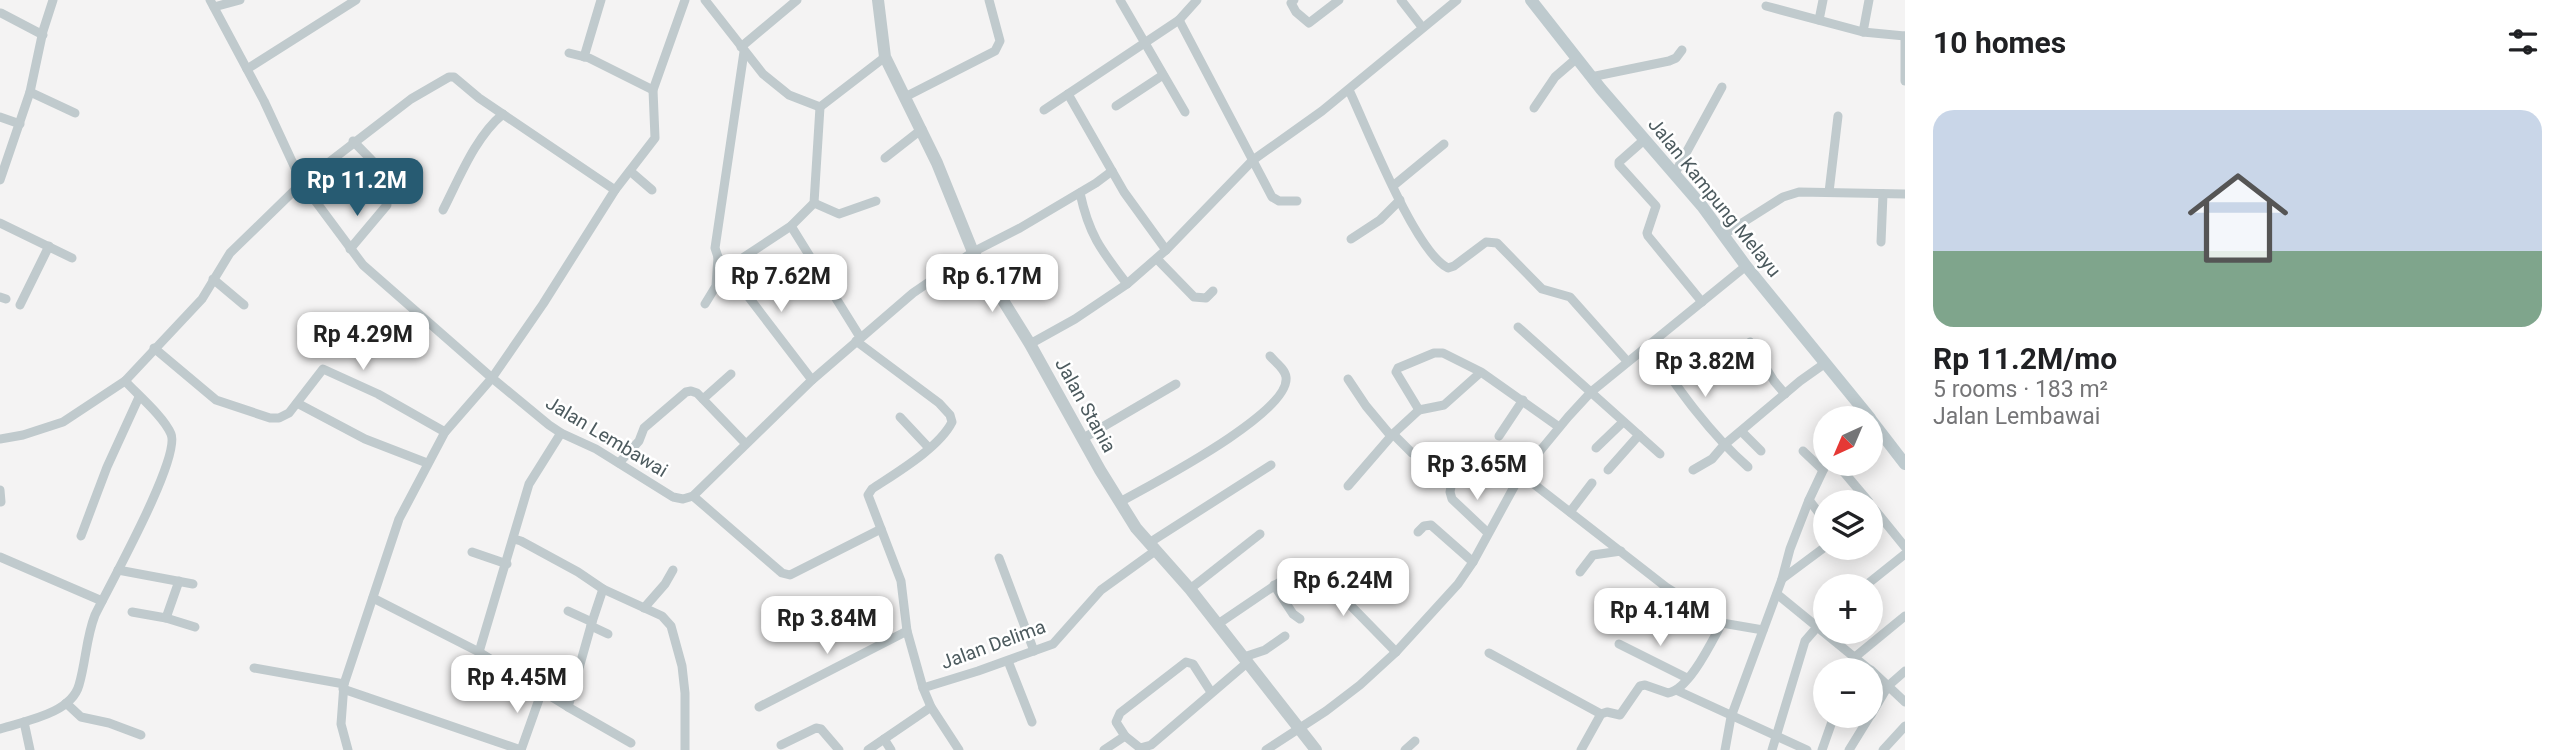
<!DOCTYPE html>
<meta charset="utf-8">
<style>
:root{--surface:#fff;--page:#f6f6f6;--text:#202124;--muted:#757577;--line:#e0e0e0;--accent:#275b72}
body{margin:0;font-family:Roboto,sans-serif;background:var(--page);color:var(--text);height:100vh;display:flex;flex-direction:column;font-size:26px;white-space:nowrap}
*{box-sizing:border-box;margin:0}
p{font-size:23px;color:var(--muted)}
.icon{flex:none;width:38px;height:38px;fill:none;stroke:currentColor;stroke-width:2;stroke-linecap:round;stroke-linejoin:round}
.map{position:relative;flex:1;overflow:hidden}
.side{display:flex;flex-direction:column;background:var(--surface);width:665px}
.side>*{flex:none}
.needle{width:46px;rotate:224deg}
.controls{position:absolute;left:1813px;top:406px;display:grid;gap:14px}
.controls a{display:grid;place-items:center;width:70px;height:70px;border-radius:50%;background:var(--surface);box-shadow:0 4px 18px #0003;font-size:35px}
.price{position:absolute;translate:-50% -60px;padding:0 16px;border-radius:14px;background:#fff;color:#222;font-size:23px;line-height:46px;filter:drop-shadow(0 2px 4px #0008)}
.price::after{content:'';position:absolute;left:50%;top:42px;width:21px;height:16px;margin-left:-10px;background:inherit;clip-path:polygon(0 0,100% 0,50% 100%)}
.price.selected{background:var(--accent);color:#fff}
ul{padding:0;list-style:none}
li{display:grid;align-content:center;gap:14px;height:371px;padding:0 28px}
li+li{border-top:2px solid var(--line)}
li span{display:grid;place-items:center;height:217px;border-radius:21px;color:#555}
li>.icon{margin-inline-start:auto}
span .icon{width:126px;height:126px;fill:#fffc;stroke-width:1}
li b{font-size:30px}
h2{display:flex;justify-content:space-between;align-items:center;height:84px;padding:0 28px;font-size:30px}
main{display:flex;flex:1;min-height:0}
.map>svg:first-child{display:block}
</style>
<main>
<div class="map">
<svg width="1905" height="750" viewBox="0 0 1905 750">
<rect width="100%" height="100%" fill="#f4f3f3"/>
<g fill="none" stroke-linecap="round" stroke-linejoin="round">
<!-- minor -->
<g stroke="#c0cacd" stroke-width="9">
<path d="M210,0L264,101L302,183L363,265L492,378L549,425L561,433L596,449L673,497L683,499L693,496L812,380L913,293L973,252L1020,228L1096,183L1112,171"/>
<path d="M705,0L763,74L789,95L820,107L885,57"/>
<path d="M1120,0L1185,112"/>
<path d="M1294,0L1291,3L1296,12L1309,23L1339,0"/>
<path d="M1401,0L1422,27"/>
<path d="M1869,0L1863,32L1905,36"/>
<path d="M1766,6L1863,32"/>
<path d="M214,7L240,0"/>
<path d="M1,13L43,35"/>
<path d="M1179,20L1272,197L1279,201H1297"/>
<path d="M1819,20L1823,0"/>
<path d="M1905,36V81"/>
<path d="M741,47L797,0"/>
<path d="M744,52L715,248L718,257L812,380"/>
<path d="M569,53L589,58L653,90"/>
<path d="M584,57L601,0"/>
<path d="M247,69L356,0"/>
<path d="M1591,77L1669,61L1676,58L1682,50"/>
<path d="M1349,90C1367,128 1415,252 1448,268L1454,266L1486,242L1497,243L1542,289L1570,297L1627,361"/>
<path d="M30,92L75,113"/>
<path d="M1068,94L1124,192L1166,250"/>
<path d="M905,97L995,51L1000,41L989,0"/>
<path d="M1116,106L1163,75"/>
<path d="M1534,108L1555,77L1577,58"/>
<path d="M1044,110L1179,20L1197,0"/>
<path d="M0,117L20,124"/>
<path d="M1644,140L1619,162V165L1656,206L1647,233L1648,236L1702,302"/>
<path d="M353,141L392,181"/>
<path d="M885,158L922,129"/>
<path d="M630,171L652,190"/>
<path d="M1674,175L1722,87"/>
<path d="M0,180L30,92L43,31L53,0"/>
<path d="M1393,186L1444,144"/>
<path d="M1829,192L1838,116"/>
<path d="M1080,193C1089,235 1101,250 1127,284"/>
<path d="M814,203L839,214L876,201"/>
<path d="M443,210C459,179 475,137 503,114"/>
<path d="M0,223L72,258"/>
<path d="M791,226L860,337"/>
<path d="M1723,235L1783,197L1799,192L1905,194"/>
<path d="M1351,239L1380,220L1400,200"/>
<path d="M1881,242L1883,194"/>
<path d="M350,249L387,205"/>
<path d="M1157,259L1194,297L1206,298L1213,291"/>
<path d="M726,267L735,263L791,226L814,203L820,107"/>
<path d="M213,279L244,305"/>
<path d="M0,297L6,299"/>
<path d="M705,304L716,286L718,257"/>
<path d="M20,305L49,246"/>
<path d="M1518,327L1660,454"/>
<path d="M856,341L939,403L950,415L952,422C939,448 896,473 872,489L868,495L901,581L907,631L923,688"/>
<path d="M1750,342L1774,381L1785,394"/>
<path d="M1030,344L1075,319L1127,284L1166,250L1253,160L1322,111L1457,0"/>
<path d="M1648,345C1678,388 1708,432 1748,467"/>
<path d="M154,348L216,400L270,418H279L289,413L323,369L378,394L445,432"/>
<path d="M1481,372L1444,405L1419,410L1396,372L1398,368L1434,353H1443L1481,372L1559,427"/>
<path d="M1348,379L1366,406L1391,436"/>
<path d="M703,399L731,374"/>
<path d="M297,403L365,439L427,463"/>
<path d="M900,417L929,448"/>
<path d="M1853,418L1860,407"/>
<path d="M1742,432L1761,451"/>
<path d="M1393,434L1412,453"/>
<path d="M1499,436L1523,400"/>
<path d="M0,439L23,435L63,422L125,381L202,299L230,253L302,183L411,99L449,77H454L479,98L615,190"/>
<path d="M1082,439L1176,384"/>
<path d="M1596,448L1623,422"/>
<path d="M1803,451L1823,470"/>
<path d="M619,463L639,441L644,428L686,392L691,391L697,393L745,443"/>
<path d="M1837,464L1869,502"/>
<path d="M1608,470L1639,435"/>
<path d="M1693,470L1712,459L1724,445L1800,381L1824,364"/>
<path d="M1521,474L1666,587L1722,623L1763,630"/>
<path d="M1453,476L1450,492L1452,499L1488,533"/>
<path d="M1348,486L1393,434L1419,410"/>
<path d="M0,490L1,502"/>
<path d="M693,496L782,573L790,575L881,529"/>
<path d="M1809,500L1825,521"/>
<path d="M1120,502C1150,485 1291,413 1286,377C1285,369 1275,362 1270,356"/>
<path d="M1871,505L1905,547"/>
<path d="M1570,512L1592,483"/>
<path d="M1418,532L1424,526L1431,525L1473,562"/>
<path d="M81,536L107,467L139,397"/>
<path d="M514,539L521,541L578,572L603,589L662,616L671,626L682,666L685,693V750"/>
<path d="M1149,543L1271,465"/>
<path d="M472,552L507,564"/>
<path d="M0,557L102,601"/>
<path d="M999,558L1034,651"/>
<path d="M118,570L193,584"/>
<path d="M1580,572L1593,555L1621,551"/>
<path d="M1782,579L1825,547"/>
<path d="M1274,585L1293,614L1300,619"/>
<path d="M1865,586L1905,554"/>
<path d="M1190,589L1260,534"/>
<path d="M1777,594L1870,670"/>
<path d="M373,598L479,652L568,707L631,743"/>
<path d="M644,608L665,584L673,570"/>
<path d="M568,611L592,622"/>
<path d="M132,612L166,618L179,581"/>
<path d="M166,618L195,627"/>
<path d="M1218,624L1305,565L1310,564L1396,652"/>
<path d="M591,626L608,634"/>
<path d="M1619,644L1687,678"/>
<path d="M479,652L529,484L561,433"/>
<path d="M1489,653L1601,714"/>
<path d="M1244,657L1265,650L1285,636"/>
<path d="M1008,661L1032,722"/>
<path d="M254,668L344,684"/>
<path d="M1848,670L1855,657L1905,616"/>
<path d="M1871,670L1905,702"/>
<path d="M343,689L521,750"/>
<path d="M1676,690L1807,750"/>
<path d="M66,703L81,717L109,723L141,735"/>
<path d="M568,707L592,622L603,589"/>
<path d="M759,707L907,631"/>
<path d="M1871,715L1888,686L1905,671"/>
<path d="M24,722L30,750"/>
<path d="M0,729C24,721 71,714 79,685C86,661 86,638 95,615C109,586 181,458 171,434C164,417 138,395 125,381"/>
<path d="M1125,736L1116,722L1120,713L1186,662L1193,664L1211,692"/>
<path d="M884,739L891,750"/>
<path d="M781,745L816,728L821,729L839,750"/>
<path d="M348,750L341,724L344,684L399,519L445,432L492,378L543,304L615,190L655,138L653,90L685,0"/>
<path d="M521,750L542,691"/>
<path d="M868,750L931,707"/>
<path d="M959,750L931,707L923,688L978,671L1053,644L1101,590L1155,551"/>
<path d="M1104,750L1125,736L1140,748L1151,745L1248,662"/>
<path d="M1266,750L1326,711L1360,685L1396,652L1458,584L1473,562L1521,474L1568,417L1591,392L1746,266"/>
<path d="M1405,750L1415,741"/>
<path d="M1581,750L1601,714L1607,712L1620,715L1640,686L1645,685L1668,693C1689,690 1712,641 1722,623"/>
<path d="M1725,750L1731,717L1782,579L1790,549L1809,500L1826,464"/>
<path d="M1772,750L1805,641L1825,618"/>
<path d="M1822,750L1834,716"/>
<path d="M1849,750L1870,716"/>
<path d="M1883,750L1905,726"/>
</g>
<!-- tertiary -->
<path stroke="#c0cacd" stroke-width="12" d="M878,0L885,57L937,163L973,252L1030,344L1100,470L1136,528L1190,589L1316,750"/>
<!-- secondary -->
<g stroke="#becace" stroke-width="12">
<path d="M1531,0L1601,89L1702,206L1746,266L1870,418"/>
<path d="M1871,420L1905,464"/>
</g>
</g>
<g text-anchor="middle" stroke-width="5" stroke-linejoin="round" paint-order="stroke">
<!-- street labels -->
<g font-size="19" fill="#4c5a5e" stroke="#fff">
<text transform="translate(1715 197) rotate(51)" y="7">Jalan Kampung Melayu</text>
<text transform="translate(1086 405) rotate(61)" y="7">Jalan Stania</text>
<text transform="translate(607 436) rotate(31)" y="7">Jalan Lembawai</text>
<text transform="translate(993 644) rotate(-20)" y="7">Jalan Delima</text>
</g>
</g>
</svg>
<div class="controls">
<a><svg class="needle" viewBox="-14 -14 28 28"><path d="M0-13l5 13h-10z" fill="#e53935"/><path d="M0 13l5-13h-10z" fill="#757577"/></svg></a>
<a><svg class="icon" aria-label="layers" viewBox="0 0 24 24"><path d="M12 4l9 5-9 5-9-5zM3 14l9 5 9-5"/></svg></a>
<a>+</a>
<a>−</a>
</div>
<b class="price selected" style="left:357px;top:218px">Rp 11.2M</b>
<b class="price" style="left:781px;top:314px">Rp 7.62M</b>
<b class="price" style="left:992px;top:314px">Rp 6.17M</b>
<b class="price" style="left:363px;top:372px">Rp 4.29M</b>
<b class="price" style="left:1705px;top:399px">Rp 3.82M</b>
<b class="price" style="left:1477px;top:502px">Rp 3.65M</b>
<b class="price" style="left:1343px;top:618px">Rp 6.24M</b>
<b class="price" style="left:1660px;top:648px">Rp 4.14M</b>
<b class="price" style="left:827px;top:656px">Rp 3.84M</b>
<b class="price" style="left:517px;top:715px">Rp 4.45M</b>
</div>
<section class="side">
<h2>10 homes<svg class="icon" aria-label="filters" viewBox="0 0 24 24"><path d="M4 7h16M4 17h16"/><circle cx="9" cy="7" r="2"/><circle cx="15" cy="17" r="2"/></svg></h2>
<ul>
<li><span style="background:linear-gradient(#c9d6e8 65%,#7fa58c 0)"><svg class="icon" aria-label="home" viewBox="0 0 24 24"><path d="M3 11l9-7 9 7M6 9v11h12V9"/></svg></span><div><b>Rp 11.2M/mo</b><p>5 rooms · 183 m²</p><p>Jalan Lembawai</p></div></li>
</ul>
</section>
</main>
